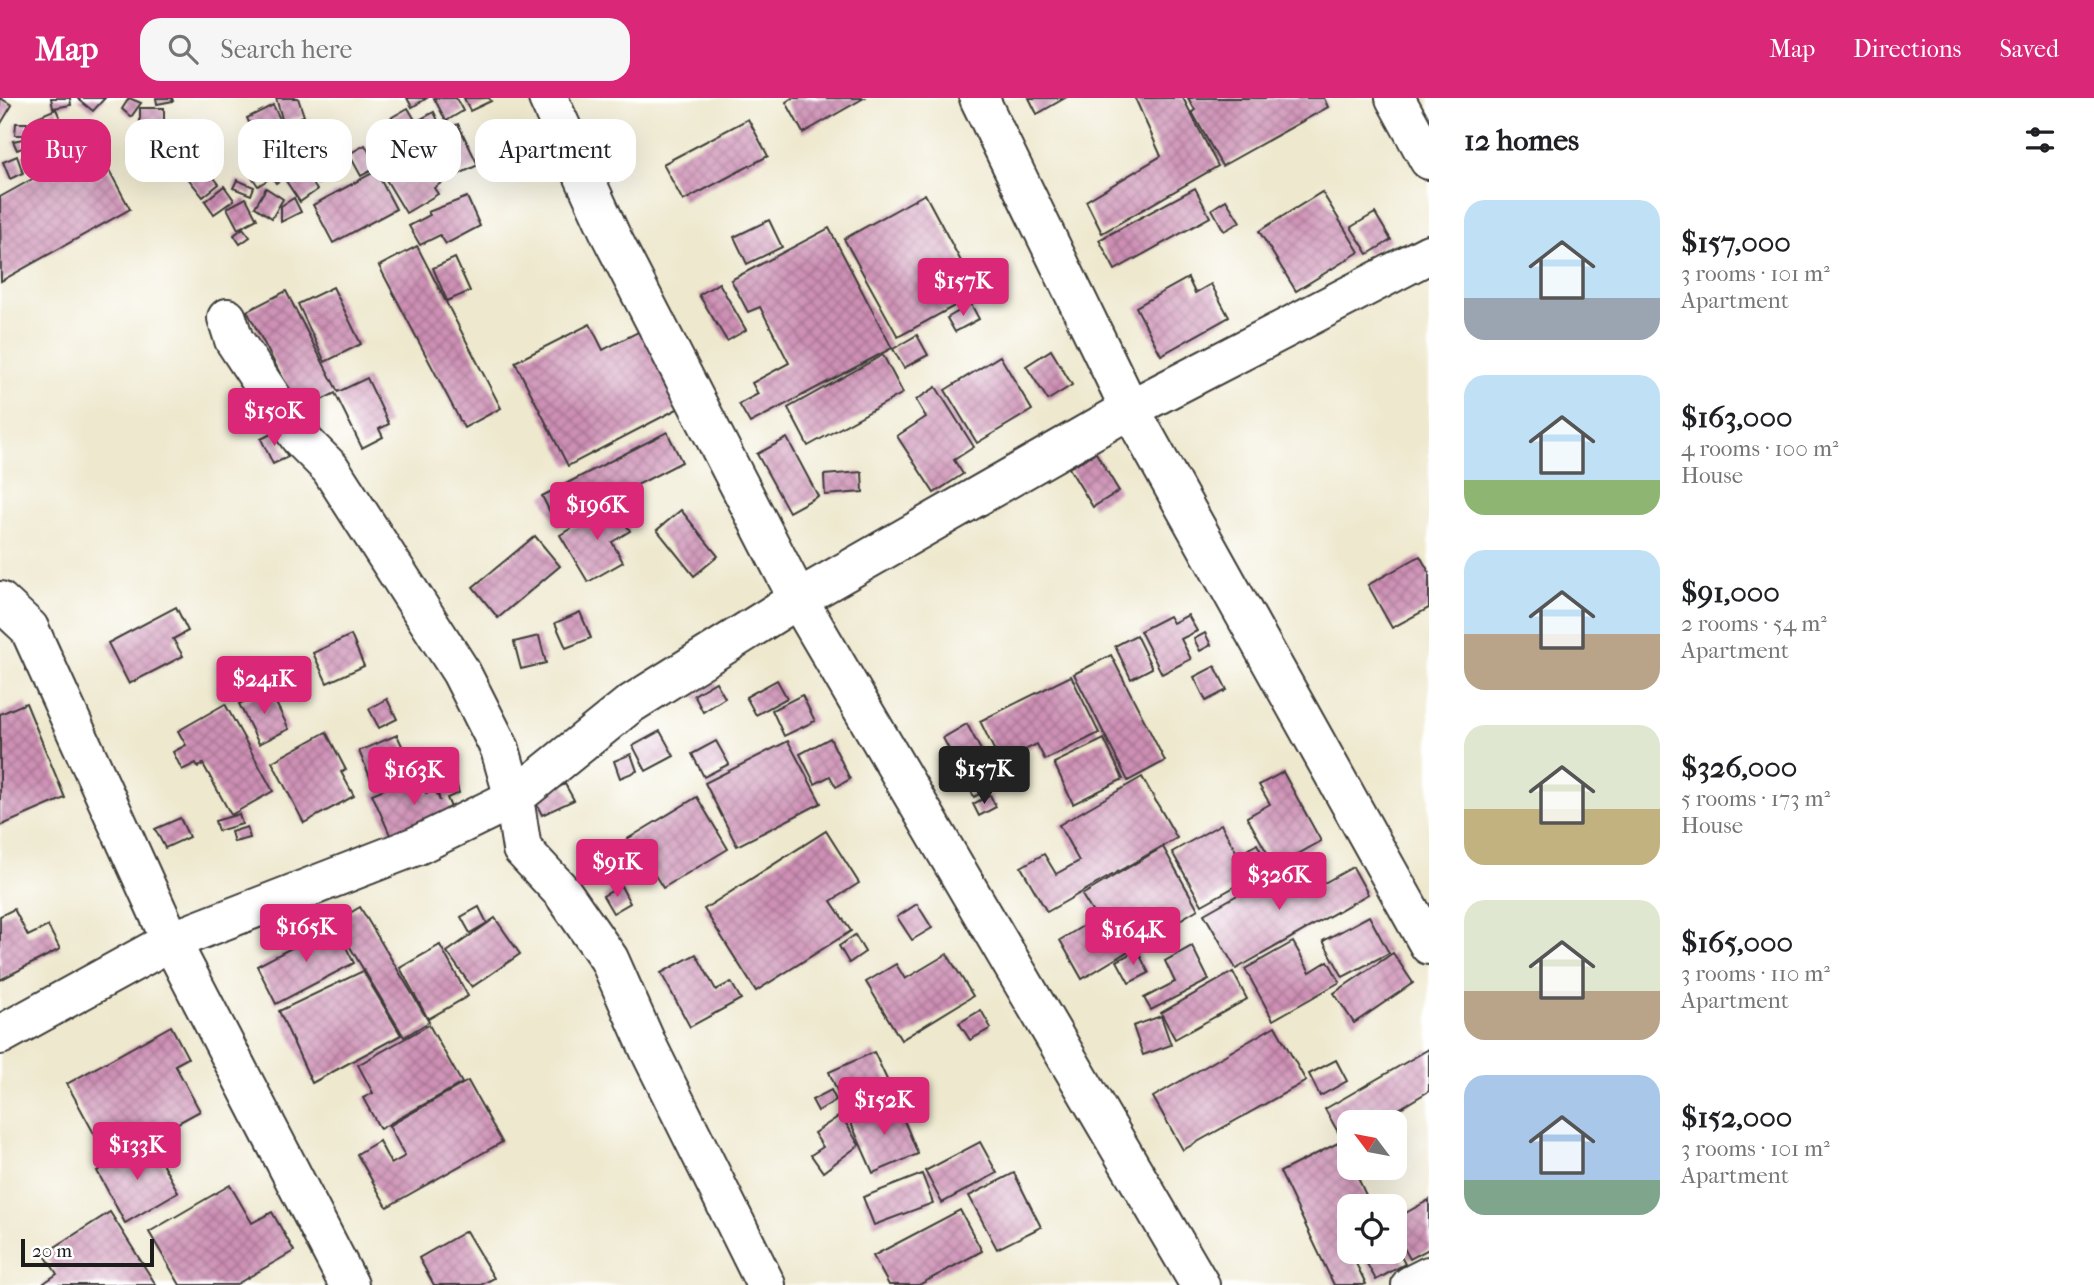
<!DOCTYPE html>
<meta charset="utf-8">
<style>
:root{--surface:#fff;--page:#f6f6f6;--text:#202124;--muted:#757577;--accent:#db2777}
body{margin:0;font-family:"IM FELL French Canon",serif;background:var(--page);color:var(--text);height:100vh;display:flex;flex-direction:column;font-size:26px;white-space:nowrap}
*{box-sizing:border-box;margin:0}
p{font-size:23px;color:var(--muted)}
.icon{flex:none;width:38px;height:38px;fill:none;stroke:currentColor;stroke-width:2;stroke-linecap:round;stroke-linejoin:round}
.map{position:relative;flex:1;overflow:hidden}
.sheet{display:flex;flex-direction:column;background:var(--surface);width:665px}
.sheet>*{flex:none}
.top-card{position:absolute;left:21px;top:21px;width:665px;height:63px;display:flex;gap:14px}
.needle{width:46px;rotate:302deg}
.tools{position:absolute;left:1337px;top:1012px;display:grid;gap:14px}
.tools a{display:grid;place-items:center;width:70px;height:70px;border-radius:14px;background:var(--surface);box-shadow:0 7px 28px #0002;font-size:35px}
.scale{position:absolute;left:21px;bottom:18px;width:133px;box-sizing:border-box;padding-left:7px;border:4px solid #1c1c1c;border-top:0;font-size:19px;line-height:24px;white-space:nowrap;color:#1c1c1c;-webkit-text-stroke:5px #fff;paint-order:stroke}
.price{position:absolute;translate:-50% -60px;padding:0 16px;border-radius:7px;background:var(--accent);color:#fff;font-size:23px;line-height:46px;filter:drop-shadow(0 2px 4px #0008)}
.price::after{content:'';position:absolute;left:50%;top:42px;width:21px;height:16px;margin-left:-10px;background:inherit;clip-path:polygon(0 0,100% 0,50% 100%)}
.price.selected{background:#222;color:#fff}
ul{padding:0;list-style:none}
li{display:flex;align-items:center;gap:21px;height:175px;padding:0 35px}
li span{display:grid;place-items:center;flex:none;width:196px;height:140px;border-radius:21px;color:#555}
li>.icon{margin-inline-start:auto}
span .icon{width:84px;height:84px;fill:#fffc;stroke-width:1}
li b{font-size:30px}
h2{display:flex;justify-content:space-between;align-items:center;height:84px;padding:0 35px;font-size:30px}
.tag{padding:0 24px;border-radius:21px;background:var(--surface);box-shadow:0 7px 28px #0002;font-size:24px;line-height:63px}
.tag.selected{background:var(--accent);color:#fff}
header{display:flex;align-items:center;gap:42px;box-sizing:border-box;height:98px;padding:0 35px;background:var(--accent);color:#fff}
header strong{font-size:33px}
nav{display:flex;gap:38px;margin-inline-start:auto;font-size:24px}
.search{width:490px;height:63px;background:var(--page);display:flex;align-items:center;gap:18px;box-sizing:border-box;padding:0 24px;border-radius:21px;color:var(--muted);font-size:26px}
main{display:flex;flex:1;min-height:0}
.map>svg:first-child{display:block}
</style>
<header>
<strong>Map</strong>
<div class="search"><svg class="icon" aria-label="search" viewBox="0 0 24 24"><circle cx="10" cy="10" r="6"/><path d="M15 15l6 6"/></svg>Search here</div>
<nav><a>Map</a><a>Directions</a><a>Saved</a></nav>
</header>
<main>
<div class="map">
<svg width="1429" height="1187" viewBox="0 0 1429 1187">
<defs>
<pattern id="building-cross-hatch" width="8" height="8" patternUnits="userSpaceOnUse" patternTransform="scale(1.75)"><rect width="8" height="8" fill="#ce90b5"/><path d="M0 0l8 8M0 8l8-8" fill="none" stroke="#a67592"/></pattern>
</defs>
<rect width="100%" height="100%" fill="#fff"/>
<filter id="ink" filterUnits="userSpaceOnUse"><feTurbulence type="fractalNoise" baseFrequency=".0143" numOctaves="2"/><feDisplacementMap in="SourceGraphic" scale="14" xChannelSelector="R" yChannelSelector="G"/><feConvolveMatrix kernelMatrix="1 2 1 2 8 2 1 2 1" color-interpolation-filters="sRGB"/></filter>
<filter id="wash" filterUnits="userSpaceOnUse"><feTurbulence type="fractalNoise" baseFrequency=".00686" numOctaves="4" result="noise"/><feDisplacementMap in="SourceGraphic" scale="28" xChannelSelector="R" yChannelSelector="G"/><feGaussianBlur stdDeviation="1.57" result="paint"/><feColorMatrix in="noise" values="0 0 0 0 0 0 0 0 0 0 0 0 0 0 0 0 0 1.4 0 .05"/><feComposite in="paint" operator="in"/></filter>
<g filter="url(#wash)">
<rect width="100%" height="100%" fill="#eee8ce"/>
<g id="blocks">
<!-- building -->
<g fill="url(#building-cross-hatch)">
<path d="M0,0L12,7L0,27Z"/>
<path d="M51,0H70L71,7L53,10Z"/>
<path d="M77,0H105L93,13Z"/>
<path d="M129,0L141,5L131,19L122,11Z"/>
<path d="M156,0H172L173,3L157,6Z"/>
<path d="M276,0H298L304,18L283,24Z"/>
<path d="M407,0H427L412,9Z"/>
<path d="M434,0H456L463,13L446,23Z"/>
<path d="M464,0H489L491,3L470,13Z"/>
<path d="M792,0H864L803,35L786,4Z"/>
<path d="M1029,0H1065L1037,16Z"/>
<path d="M1135,0H1183L1218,68L1102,135L1086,103L1161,58Z"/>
<path d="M1188,0H1324L1328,9L1222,68L1192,14L1195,12Z"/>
<path d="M273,7L281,23L254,36L247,20Z"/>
<path d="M140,10H164V31L140,32Z"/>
<path d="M408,10L425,39L405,51L389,21Z"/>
<path d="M56,11L63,27L44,35L37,19Z"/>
<path d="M434,14L441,29L426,37L419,22Z"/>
<path d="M311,20L325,43L314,50L300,27Z"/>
<path d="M748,21L768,58L683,103L663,66Z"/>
<path d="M16,25H27V37H15Z"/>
<path d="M458,26L478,67L447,82L428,41Z"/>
<path d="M270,33L275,54L251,60L246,40Z"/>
<path d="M393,35L404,52L386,63L376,45Z"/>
<path d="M181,39L189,60L171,68L162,48Z"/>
<path d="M23,41L25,49L17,52L13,43Z"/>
<path d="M304,41L313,54L291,69L282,55Z"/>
<path d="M426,42L444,83L434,90L438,96L406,115L379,70Z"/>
<path d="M33,43L46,51L35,68L22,60Z"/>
<path d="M95,46L130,111L1,183L0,99Z"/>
<path d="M365,47L378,69L361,78L349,56Z"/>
<path d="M332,49L346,68L319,86L306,69Z"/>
<path d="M277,55L291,75L276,85L272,79L258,88L246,70Z"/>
<path d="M17,58L23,75L10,81L3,64Z"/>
<path d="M199,61L219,86L203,99L183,74Z"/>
<path d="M304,72L317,92L300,104L286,83Z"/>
<path d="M376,73L396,111L333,145L313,107Z"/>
<path d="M237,82L254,89L251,97L233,90Z"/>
<path d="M224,88L234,102L214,116L205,103Z"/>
<path d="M266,90L283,101L272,120L255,109Z"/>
<path d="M1195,90L1210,119L1115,172L1099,142Z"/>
<path d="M1322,94L1359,154L1296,193L1259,133Z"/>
<path d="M925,96L978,195L898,239L844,141Z"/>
<path d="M467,99L480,128L446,146L440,137L420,147L409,128L430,117L428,114Z"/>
<path d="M246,100L257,121L238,131L227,110Z"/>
<path d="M294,100L301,114L281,124V108Z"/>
<path d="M1226,102L1240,124L1224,133L1212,111Z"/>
<path d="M1375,115L1391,142L1368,156L1351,129Z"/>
<path d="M769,122L782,149L747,166L734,139Z"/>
<path d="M243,130L250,139L240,146L234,137Z"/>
<path d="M829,130L892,250L750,325L739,306L758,296L752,285L789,265L760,209L748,214L731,182Z"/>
<path d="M417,148L501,310L464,330L379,168Z"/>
<path d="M455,160L470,193L447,203L433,170Z"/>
<path d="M1188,180L1195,195L1211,186L1229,219L1161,257L1136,209Z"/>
<path d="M719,185L746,232L727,243L699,197Z"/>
<path d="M333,189L361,246L325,264L298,206Z"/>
<path d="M286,193L338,294L367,280L389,326L379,331L383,339L362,350L335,295L300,313L247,213Z"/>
<path d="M971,206L979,221L955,234L947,220Z"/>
<path d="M590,226L603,252L642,232L681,309L568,368L515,264Z"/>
<path d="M917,237L928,257L904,270L893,251Z"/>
<path d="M1051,252L1072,287L1048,302L1026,268Z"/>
<path d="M883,257L903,295L808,348L788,310Z"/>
<path d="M1000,258L1032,312L977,345L945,292Z"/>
<path d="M936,289L974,349L954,362L963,376L934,395L897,338L926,319L916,302Z"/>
<path d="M275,334L288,359L273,366L261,341Z"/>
<path d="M667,334L682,364L557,428L542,398Z"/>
<path d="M787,340L818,398L789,414L757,356Z"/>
<path d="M1096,355L1119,393L1093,409L1069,370Z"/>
<path d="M862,374L863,394L825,397L824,377Z"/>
<path d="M613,405L630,433L612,444L623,464L588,484L560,437Z"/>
<path d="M681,412L718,458L694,478L657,432Z"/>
<path d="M535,438L560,468L498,520L473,489Z"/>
<path d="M1420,458L1429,474V510L1392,530L1368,487Z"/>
<path d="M176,509L188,533L173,541L183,558L129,586L108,545Z"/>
<path d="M580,514L591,540L566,550L555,525Z"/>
<path d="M1188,517L1197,533L1181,541L1191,561L1162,576L1140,533L1169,518L1173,525Z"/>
<path d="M1205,535L1211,547L1200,553L1194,541Z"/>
<path d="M351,537L364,568L327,585L313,555Z"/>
<path d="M1136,537L1152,570L1131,581L1115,548Z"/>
<path d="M539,538L546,565L521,571L514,544Z"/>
<path d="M1111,557L1165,663L1128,683L1074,576Z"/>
<path d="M1215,568L1227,592L1206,603L1194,579Z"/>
<path d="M1071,578L1099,635L1045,662L1037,646L1000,664L980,623Z"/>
<path d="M777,582L787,600L756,617L746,599Z"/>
<path d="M716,584L725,600L703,614L694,597Z"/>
<path d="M269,591L289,631L259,646L239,606Z"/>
<path d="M802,597L815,623L784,638L772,612Z"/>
<path d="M387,601L397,621L379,630L369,611Z"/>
<path d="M26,605L65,700L0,728V616Z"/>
<path d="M225,606L273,693L231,717L203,666L198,669L196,665L182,672L173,654L186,647L178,633Z"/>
<path d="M967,626L999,686L974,699L943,640Z"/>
<path d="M660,633L674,658L646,673L633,648Z"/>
<path d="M326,634L346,672L341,674L354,698L304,725L272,664Z"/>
<path d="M397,637L412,669L373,686L359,653Z"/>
<path d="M830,640L850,681L836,689L830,678L815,686L800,656Z"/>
<path d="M1104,641L1123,681L1073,706L1054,665Z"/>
<path d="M716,643L729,666L704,679L692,656Z"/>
<path d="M788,643L821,705L737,748L705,685Z"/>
<path d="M631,656L637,673L620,680L614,663Z"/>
<path d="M445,660L453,677L434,686L426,669Z"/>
<path d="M1283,674L1321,743L1275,769L1247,719L1270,706L1259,687Z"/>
<path d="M418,677L426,695L435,691L440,703L436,687L455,680L459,695L447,700L455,719L394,746L372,696Z"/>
<path d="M1142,679L1177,740L1047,814L1021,769L1044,756L1056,776L1079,763L1059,727Z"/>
<path d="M565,686L574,702L542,717L534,701Z"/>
<path d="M990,697L996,709L979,718L973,706Z"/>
<path d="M697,699L728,751L663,790L651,771L638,778L619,746Z"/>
<path d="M239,716L242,726L218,733L215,723Z"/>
<path d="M180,720L189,739L165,750L155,731Z"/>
<path d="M1221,726L1238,757L1257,746L1270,769L1202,807L1172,754Z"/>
<path d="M247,729L250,740L234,744L231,734Z"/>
<path d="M826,733L859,785L831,803L851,833L756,893L704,811Z"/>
<path d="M1163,749L1198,811L1082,881L1060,842L1096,820L1082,797Z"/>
<path d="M1292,766L1308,794L1353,769L1368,796L1236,871L1204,816Z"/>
<path d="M621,788L630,805L613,815L603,798Z"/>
<path d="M917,806L932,830L912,842L897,819Z"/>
<path d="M360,809L429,924L404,939L335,824Z"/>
<path d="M479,809L487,825L470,835L461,819Z"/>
<path d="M14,811L28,838L48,828L60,851L0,882V818Z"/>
<path d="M1369,818L1389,855L1343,879L1323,843Z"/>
<path d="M495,820L520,856L472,889L447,854Z"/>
<path d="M335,827L354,865L276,906L257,868Z"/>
<path d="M855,837L865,854L849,865L839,848Z"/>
<path d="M1293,844L1310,874L1328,863L1340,884L1273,922L1245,871Z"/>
<path d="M440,847L468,898L428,921L400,870Z"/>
<path d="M1192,848L1209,882L1151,912L1144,900L1175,884L1165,863Z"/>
<path d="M1137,852L1149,875L1129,885L1117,863Z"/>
<path d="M1393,855L1413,885L1354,925L1334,895Z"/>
<path d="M696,856L716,892L731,884L741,901L690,929L661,875Z"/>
<path d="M947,856L973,898L901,942L866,884L896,866L905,881Z"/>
<path d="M363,873L401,937L312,985L279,913Z"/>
<path d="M1233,874L1247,901L1175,941L1161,915Z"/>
<path d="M981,912L991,930L970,942L959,925Z"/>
<path d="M1161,918L1171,947L1143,957L1133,928Z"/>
<path d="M429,927L462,985L380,1031L363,1000L373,995L358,967Z"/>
<path d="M171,928L188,960L175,967L200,1013L109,1063L67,986Z"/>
<path d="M1275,928L1306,983L1183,1052L1153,999Z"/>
<path d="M1429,951V993L1377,1024H1349V1040L1343,1043L1325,1011Z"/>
<path d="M874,954L890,988L844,1009L829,974Z"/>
<path d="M1336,962L1347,983L1320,998L1309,976Z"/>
<path d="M468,983L502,1044L387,1109L357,1056L379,1043L391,1066L405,1058L389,1028Z"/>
<path d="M831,992L836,1002L818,1013L812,1002Z"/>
<path d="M896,1003L918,1056L873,1075L850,1023Z"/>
<path d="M841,1017L859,1047L823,1074L811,1057L823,1049L814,1035Z"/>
<path d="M150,1043L178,1094L125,1125L97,1073Z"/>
<path d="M980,1044L997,1075L942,1105L925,1073Z"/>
<path d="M1340,1044L1349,1069H1353L1371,1108H1349V1141L1345,1143L1366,1186L1363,1187H1334L1280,1074Z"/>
<path d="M1014,1075L1041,1129L997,1151L969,1098Z"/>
<path d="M922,1076L933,1105L874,1127L863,1099Z"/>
<path d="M230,1087L252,1125L272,1114L294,1153L235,1187H180L149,1134Z"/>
<path d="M1429,1102V1151L1410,1161L1395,1134V1121Z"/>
<path d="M960,1112L982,1153L919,1187H889L873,1158Z"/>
<path d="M110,1114L156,1187H41L57,1176L44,1156Z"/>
<path d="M466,1133L494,1180L481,1187H434L419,1160Z"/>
<path d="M1395,1147L1405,1166L1376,1182L1360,1153H1395Z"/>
</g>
</g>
</g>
<g filter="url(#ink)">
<use href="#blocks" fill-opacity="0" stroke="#3c3b37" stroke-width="2"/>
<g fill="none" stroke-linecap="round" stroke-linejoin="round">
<!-- street casing -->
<g stroke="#3c3b37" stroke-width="42">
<g id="street">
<path d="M548,0L611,138L798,501L1200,1187"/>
<path d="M979,0L1130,311L1429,847"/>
<path d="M1395,0L1429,62"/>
<path d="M227,220L234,242L280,312L299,339L330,370L461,574L500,651L514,700L522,751L563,795L609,861L649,951L766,1187"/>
<path d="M0,503L29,530L171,843L349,1187"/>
<path d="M0,937L171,843L416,748L514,700L629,607L798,501L1130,311L1429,156"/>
<path d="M1411,1187L1429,1178"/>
</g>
</g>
<!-- street -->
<use href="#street" stroke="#fff" stroke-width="38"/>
</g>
</g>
</svg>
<div class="tools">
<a><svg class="needle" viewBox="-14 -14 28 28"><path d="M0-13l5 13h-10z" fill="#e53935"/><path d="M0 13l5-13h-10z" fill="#757577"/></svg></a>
<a><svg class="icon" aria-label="locate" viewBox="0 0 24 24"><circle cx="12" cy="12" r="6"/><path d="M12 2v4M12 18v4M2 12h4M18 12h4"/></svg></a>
</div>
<div class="scale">20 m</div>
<b class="price" style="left:963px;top:220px">$157K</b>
<b class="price" style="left:274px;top:350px">$150K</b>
<b class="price" style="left:597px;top:444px">$196K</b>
<b class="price" style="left:264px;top:618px">$241K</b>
<b class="price selected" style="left:984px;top:708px">$157K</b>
<b class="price" style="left:414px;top:709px">$163K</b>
<b class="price" style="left:617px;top:801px">$91K</b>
<b class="price" style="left:1279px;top:814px">$326K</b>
<b class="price" style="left:306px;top:866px">$165K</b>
<b class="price" style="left:1133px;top:869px">$164K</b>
<b class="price" style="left:884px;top:1039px">$152K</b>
<b class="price" style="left:137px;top:1084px">$133K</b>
<div class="top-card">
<a class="tag selected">Buy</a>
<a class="tag">Rent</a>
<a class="tag">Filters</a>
<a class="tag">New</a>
<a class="tag">Apartment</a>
</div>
</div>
<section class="sheet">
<h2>12 homes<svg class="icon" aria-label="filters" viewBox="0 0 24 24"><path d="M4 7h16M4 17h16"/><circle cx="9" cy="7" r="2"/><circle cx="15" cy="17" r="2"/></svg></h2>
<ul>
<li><span style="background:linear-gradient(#bfe0f5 70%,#9aa5b1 0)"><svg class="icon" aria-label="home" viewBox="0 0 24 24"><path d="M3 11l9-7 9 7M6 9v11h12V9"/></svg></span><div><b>$157,000</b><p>3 rooms · 101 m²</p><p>Apartment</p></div></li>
<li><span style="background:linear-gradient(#bfe0f5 75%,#8fb573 0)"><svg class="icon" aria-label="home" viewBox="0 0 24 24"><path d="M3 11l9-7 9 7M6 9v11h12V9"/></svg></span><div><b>$163,000</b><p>4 rooms · 100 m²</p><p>House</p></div></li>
<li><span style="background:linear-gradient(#bfe0f5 60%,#b9a48a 0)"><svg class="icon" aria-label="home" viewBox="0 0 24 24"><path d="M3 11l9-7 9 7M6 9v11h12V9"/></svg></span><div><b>$91,000</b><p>2 rooms · 54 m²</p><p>Apartment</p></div></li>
<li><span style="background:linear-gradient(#dfe7d0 60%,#c2b280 0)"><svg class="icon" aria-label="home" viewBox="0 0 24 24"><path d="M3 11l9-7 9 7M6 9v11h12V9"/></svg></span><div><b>$326,000</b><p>5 rooms · 173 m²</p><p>House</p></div></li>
<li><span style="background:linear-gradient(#dfe7d0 65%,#b9a48a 0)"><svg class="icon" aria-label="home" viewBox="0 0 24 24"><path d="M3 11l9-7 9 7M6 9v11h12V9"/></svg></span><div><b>$165,000</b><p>3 rooms · 110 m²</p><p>Apartment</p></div></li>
<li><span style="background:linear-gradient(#a9c7e8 75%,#7fa58c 0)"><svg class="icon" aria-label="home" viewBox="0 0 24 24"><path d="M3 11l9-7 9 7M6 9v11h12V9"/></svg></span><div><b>$152,000</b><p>3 rooms · 101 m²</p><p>Apartment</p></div></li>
</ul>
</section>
</main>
